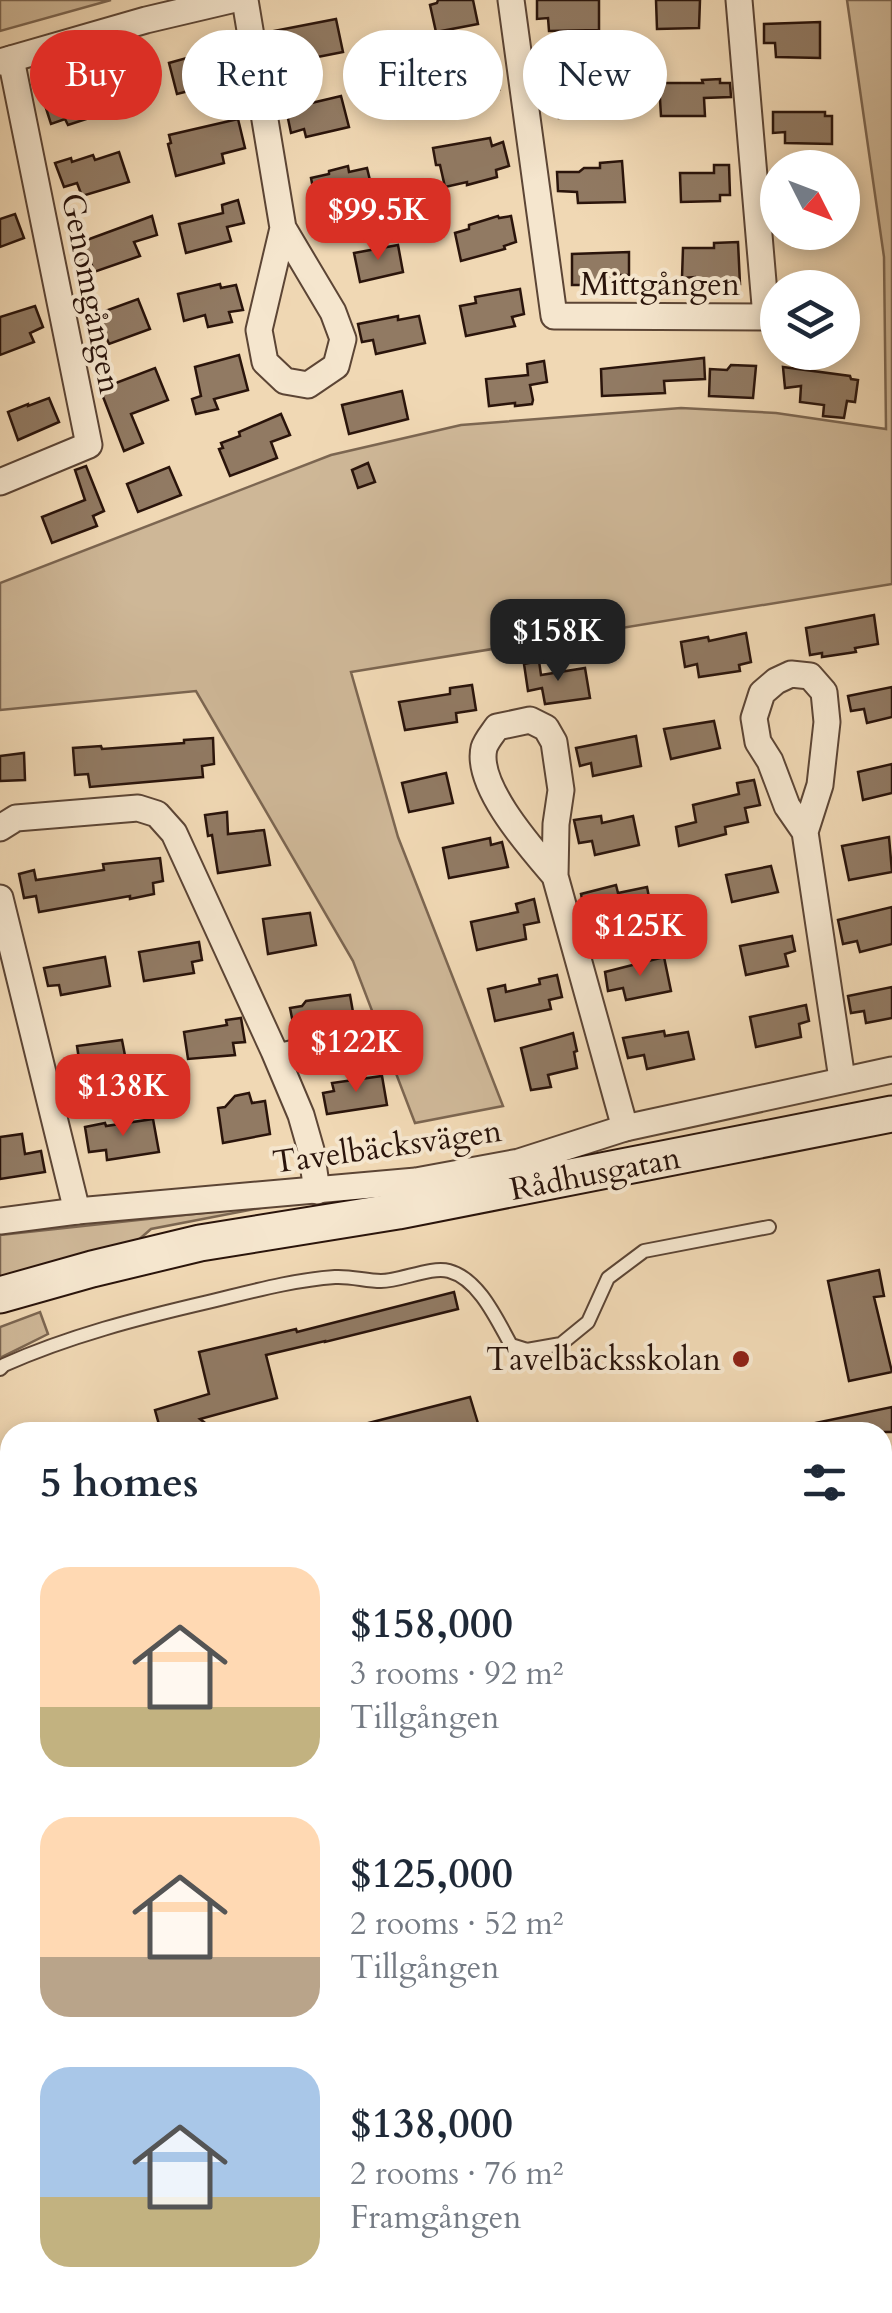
<!DOCTYPE html>
<meta charset="utf-8">
<style>
:root{--surface:#fff;--page:#f6f6f7;--text:#1f2937;--muted:#747a83;--accent:#d93025}
body{margin:0;font-family:Cardo,serif;background:var(--page);color:var(--text);height:100vh;display:flex;flex-direction:column;font-size:38px;white-space:nowrap}
*{box-sizing:border-box;margin:0}
p{font-size:32px;color:var(--muted)}
.icon{flex:none;width:55px;height:55px;fill:none;stroke:currentColor;stroke-width:2;stroke-linecap:round;stroke-linejoin:round}
.map{position:relative;flex:1;overflow:hidden}
.drawer{position:absolute;left:0px;top:1422px;width:892px;height:892px;display:flex;flex-direction:column;background:var(--surface);border-radius:30px 30px 0 0;box-shadow:0 5px 15px #0003}
.drawer>*{flex:none}
.hud{position:absolute;left:30px;top:30px;width:832px;height:90px;display:flex;gap:20px}
.needle{width:65px;rotate:132deg}
.fabs{position:absolute;left:760px;top:150px;display:grid;gap:20px}
.fabs a{display:grid;place-items:center;width:100px;height:100px;border-radius:50%;background:var(--surface);box-shadow:0 5px 15px #0003;font-size:50px}
.price{position:absolute;translate:-50% -85px;padding:0 22px;border-radius:20px;background:var(--accent);color:#fff;font-size:32px;line-height:65px;filter:drop-shadow(0 2px 5px #0008)}
.price::after{content:'';position:absolute;left:50%;top:60px;width:30px;height:22px;margin-left:-15px;background:inherit;clip-path:polygon(0 0,100% 0,50% 100%)}
.price.active{background:#222;color:#fff}
ul{padding:0;list-style:none}
li{display:flex;align-items:center;gap:30px;height:250px;padding:0 40px}
li span{display:grid;place-items:center;flex:none;width:280px;height:200px;border-radius:30px;color:#555}
li>.icon{margin-inline-start:auto}
span .icon{width:120px;height:120px;fill:#fffc;stroke-width:1}
li b{font-size:42px}
h2{display:flex;justify-content:space-between;align-items:center;height:120px;padding:0 40px;font-size:42px}
.tag{padding:0 35px;border-radius:45px;background:var(--surface);box-shadow:0 5px 15px #0003;font-size:35px;line-height:90px}
.tag.active{background:var(--accent);color:#fff}
.map>svg:first-child{display:block}
</style>
<div class="map">
<svg width="892" height="2313" viewBox="0 0 892 2313">
<rect width="100%" height="100%" fill="#f0d8b4"/>
<filter id="stains"><feTurbulence type="fractalNoise" baseFrequency=".002" numOctaves="4"/><feColorMatrix values="0 0 0 0 .2 0 0 0 0 .09 0 0 0 0 .02 0 0 0 .5 -.17"/></filter>
<radialGradient id="worn" r=".72"><stop offset=".6" stop-color="#630" stop-opacity="0"/><stop offset="1" stop-color="#630" stop-opacity=".3"/></radialGradient>
<!-- green -->
<g fill="#ceb797" stroke="#7c6651" stroke-width="2.5">
<path d="M0,0H111L0,31Z"/>
<path d="M847,0H892V584L351,672L398,837L503,1106L415,1123L353,961L196,691L0,710V583L331,455L461,425L681,408L776,413L886,429L884,257Z"/>
<path d="M276,1205L151,1229L128,1249L0,1284V1235Z"/>
<path d="M40,1312L48,1334L0,1358V1327Z"/>
<path d="M505,2305H694L703,2313H515Z"/>
</g>
<!-- building -->
<g fill="#917a63" stroke="#2a140b" stroke-width="2.5">
<path d="M438,0H473L478,24L436,32L430,5L437,3Z"/>
<path d="M537,0H599V30L549,31L548,18L537,19Z"/>
<path d="M656,0H700L699,28L657,29Z"/>
<path d="M336,19L343,52L292,62L288,45L277,47L274,31Z"/>
<path d="M820,22V58L776,57L775,43H764V24Z"/>
<path d="M212,46L215,49L227,46L233,68L221,71L224,82L177,94L169,63L187,58L193,50Z"/>
<path d="M493,61L499,90L485,92L487,100L440,111L433,79L478,70L477,64Z"/>
<path d="M720,79V83H730L731,97L704,98L705,116H661L659,83H703L702,80Z"/>
<path d="M101,82L111,111L68,125L65,119L51,124L44,102Z"/>
<path d="M603,83L605,114L559,118V104L547,105V84Z"/>
<path d="M341,96L349,127L306,137L304,129L291,133L286,109Z"/>
<path d="M773,112H825V116H832V144L785,143V132L773,133Z"/>
<path d="M238,119L245,148L222,154L224,163L176,176L168,144L171,143L169,135Z"/>
<path d="M490,138L492,146L503,142L509,166L496,170L497,177L467,185V182L445,187L440,165H436L433,148Z"/>
<path d="M119,152L129,182L82,196L77,183L64,187L55,163L71,158L72,162L93,155L95,160Z"/>
<path d="M622,161L625,202L578,203L577,192L558,191L557,172H579L584,168H600V163Z"/>
<path d="M714,165H729L730,195H720V201L681,202L680,173H714Z"/>
<path d="M348,166L349,172L367,168L375,201L330,211L327,202L316,204L311,178L329,174V171Z"/>
<path d="M238,200L244,223L227,227L231,241L186,253L179,224L223,213L222,205Z"/>
<path d="M15,214L24,238L0,247V219Z"/>
<path d="M152,216L157,235L134,242L140,256L94,272L90,259L79,263L73,245Z"/>
<path d="M498,216L499,218L511,216L516,242L504,246L505,249L461,261L455,233L469,229V225Z"/>
<path d="M738,242L740,284H696L695,277L682,278L683,248H714V243Z"/>
<path d="M398,245L403,272L360,282L354,253Z"/>
<path d="M629,252V275H617V285H572V254Z"/>
<path d="M220,284L221,288L236,285L243,310L229,312L232,322L208,327L205,315L184,321L178,294Z"/>
<path d="M520,289L524,314L512,317L515,326L466,336L460,306L476,303L475,297Z"/>
<path d="M138,299L150,329L109,344L97,314Z"/>
<path d="M35,306L43,327L30,333L34,342L0,355V317Z"/>
<path d="M398,316V320L419,316L425,343L376,354L373,340L362,342L358,324Z"/>
<path d="M239,355L248,390L214,399L218,409L196,414L192,399L201,396L195,367Z"/>
<path d="M704,358L705,379L664,381L665,393L602,396L601,369Z"/>
<path d="M544,361L547,382L530,385L533,400L532,404L515,406V403L489,406L486,379L528,375L527,364Z"/>
<path d="M731,365L756,366L753,398L709,396L710,369L727,370Z"/>
<path d="M783,367L850,376L851,379L858,380L855,402L847,401L844,418L823,416L824,405L800,402L801,386L785,388Z"/>
<path d="M155,368L168,400L131,414L143,443L124,451L100,389Z"/>
<path d="M402,391L408,419L349,434L342,405Z"/>
<path d="M49,398L59,422L18,440L8,412L28,404V406Z"/>
<path d="M281,414L290,435L271,442L277,458L230,476L219,449L223,448L221,443L240,436L239,432Z"/>
<path d="M368,463L375,482L358,488L352,470Z"/>
<path d="M86,466L104,511L93,516L97,526L52,543L42,517L85,500L75,470Z"/>
<path d="M169,467L181,495L138,512L127,484Z"/>
<path d="M874,615L878,644L855,648L856,652L822,657V653L810,655L806,628Z"/>
<path d="M746,633L751,662L739,665L740,671L699,677L697,664L685,667L681,642L708,637L709,641Z"/>
<path d="M539,661L541,675L585,668L590,698L545,704L542,688L528,691L524,664Z"/>
<path d="M472,685L476,710L456,713L457,722L405,730L399,702L450,694V688Z"/>
<path d="M892,687V717L867,723L864,709L851,711L848,696Z"/>
<path d="M714,721L720,748L671,759L664,729Z"/>
<path d="M636,736L641,766L593,776L591,763L580,766L576,748Z"/>
<path d="M213,738L214,764L202,766L203,777L90,787L88,774L75,775L73,748L101,746L102,749L184,743V740Z"/>
<path d="M24,753L25,780L0,781V756Z"/>
<path d="M892,764V793L863,800L858,772Z"/>
<path d="M446,773L453,803L409,812L402,783Z"/>
<path d="M754,780L760,805L745,808L748,822L725,827L726,834L679,846L676,827L696,822L693,805L739,794L737,783Z"/>
<path d="M227,812L228,834L264,830L270,865L218,873L212,835L208,836L205,815Z"/>
<path d="M601,816L602,823L633,816L639,845L595,855L592,841L579,843L574,820Z"/>
<path d="M889,837L892,872L849,880L842,846Z"/>
<path d="M490,838L491,845L502,842L508,867L449,878L443,848Z"/>
<path d="M160,858L163,881L153,883L154,894L130,899V896L39,912L36,896L24,898L19,874L34,870L36,880L104,870L103,864Z"/>
<path d="M771,866L778,892L732,902L726,875Z"/>
<path d="M616,885L618,893L647,887L653,918L605,928L602,916L586,920L581,894Z"/>
<path d="M534,899L539,922L524,925L526,939L477,950L471,922L518,912L516,904Z"/>
<path d="M892,907V944L860,952L857,941L843,944L838,920Z"/>
<path d="M310,913L316,945L268,954L263,919Z"/>
<path d="M792,936L795,951L785,954L788,966L746,975L740,946Z"/>
<path d="M199,942L202,960L192,962L194,973L144,981L139,952Z"/>
<path d="M105,957L110,986L61,995L59,985L48,986L44,968Z"/>
<path d="M664,957L671,991L626,1000L623,988L608,991L605,972Z"/>
<path d="M557,975L562,997L549,1000L551,1009L495,1021L488,989L505,985L506,992L540,984L539,979Z"/>
<path d="M892,987V1018L866,1023L864,1011L851,1013L848,996Z"/>
<path d="M350,995L356,1029L325,1034L320,1031L307,1033L306,1026L294,1028L290,1008L302,1006L306,1001Z"/>
<path d="M806,1005L809,1021L799,1024L801,1037L756,1047L750,1017Z"/>
<path d="M241,1018L245,1042L233,1043L235,1055L188,1059L184,1032L227,1025L226,1020Z"/>
<path d="M664,1031L665,1036L688,1032L694,1059L647,1069L644,1055L628,1058L623,1038Z"/>
<path d="M573,1033L577,1051L574,1052L577,1068L548,1075L551,1087L531,1090L521,1048Z"/>
<path d="M122,1040L128,1071L82,1080L77,1046Z"/>
<path d="M382,1076L387,1105L327,1114L323,1093L334,1091L332,1083Z"/>
<path d="M249,1093L252,1103L265,1101L270,1134L223,1143L218,1108L225,1107L235,1096Z"/>
<path d="M153,1119L159,1152L107,1160L106,1150L89,1152L85,1127L105,1123L106,1126Z"/>
<path d="M22,1134L25,1154L41,1151L45,1172L0,1179V1137Z"/>
<path d="M879,1270L884,1296L874,1297L892,1372L849,1381L828,1281Z"/>
<path d="M454,1292L458,1309L325,1342V1341L266,1355L277,1398L200,1419L217,1432H161L155,1410L209,1394L199,1352L296,1329L297,1332Z"/>
<path d="M470,1397L480,1430L470,1432H354L353,1427Z"/>
<path d="M892,1407V1432H807L806,1425Z"/>
</g>
<g fill="none" stroke-linecap="round" stroke-linejoin="round">
<!-- service casing -->
<g stroke="#5c4535" stroke-width="16">
<g id="service">
<path d="M274,1051L318,1041"/>
<path d="M0,1369L4,1365C69,1336 139,1318 208,1302C250,1292 292,1280 335,1277C351,1276 366,1281 381,1281C401,1281 431,1266 449,1271C479,1279 497,1320 511,1345L527,1350L561,1344L588,1322L608,1278L644,1251L769,1227"/>
</g>
</g>
<!-- minor casing -->
<g stroke="#5c4535" stroke-width="29">
<g id="minor">
<path d="M245,0L283,228L333,312L343,339L336,366L308,385L285,381L265,362L259,330L283,228"/>
<path d="M511,0L554,316L766,317L739,0"/>
<path d="M0,62L146,20L231,0"/>
<path d="M0,482L89,445L11,59"/>
<path d="M0,828L16,818L138,808L157,814L174,833L274,1051L301,1115L311,1150L317,1191"/>
<path d="M805,832L787,806L770,761L758,742L754,718L762,693L776,681L791,674L810,676L824,692L827,722L820,785L805,832L842,1079"/>
<path d="M555,876C532,849 475,786 484,748C486,741 493,733 497,727L530,720L546,728L554,742L561,790L556,824L555,876L625,1128"/>
<path d="M0,898L77,1211"/>
<path d="M0,1221L77,1211L416,1181L519,1162L625,1128L892,1070"/>
<path d="M0,1993L10,2006"/>
<path d="M291,2305L300,2313"/>
<path d="M18,2313L26,2305"/>
<path d="M462,2313L469,2305"/>
</g>
</g>
<!-- tertiary casing -->
<g stroke="#5c4535" stroke-width="34">
<g id="tertiary">
<path d="M0,1696L10,1705"/>
<path d="M720,2305L729,2313"/>
</g>
</g>
<!-- secondary casing -->
<g stroke="#2a140b" stroke-width="39">
<path id="secondary" d="M0,1295L92,1269L200,1243L398,1211L892,1114"/>
</g>
<!-- service -->
<use href="#service" stroke="#f5e6ce" stroke-width="12"/>
<!-- minor -->
<use href="#minor" stroke="#f5e6ce" stroke-width="25"/>
<!-- tertiary -->
<use href="#tertiary" stroke="#f5e6ce" stroke-width="30"/>
<!-- secondary -->
<use href="#secondary" stroke="#f5e6ce" stroke-width="35"/>
</g>
<!-- markers -->
<circle fill="#8f2418" stroke="#f5e6ce" stroke-width="4" cx="741" cy="1359" r="10"/>
<g text-anchor="middle" stroke-width="8" stroke-linejoin="round" paint-order="stroke">
<!-- street labels -->
<g font-size="32" fill="#2a140b" stroke="#f5e6ce">
<text x="660" y="295">Mittgången</text>
<text transform="translate(92 293) rotate(79)" y="11">Genomgången</text>
<text transform="translate(387 1146) rotate(-8)" y="11">Tavelbäcksvägen</text>
<text transform="translate(595 1173) rotate(-11)" y="11">Rådhusgatan</text>
</g>
<!-- poi labels -->
<g font-size="32" fill="#2a140b" stroke="#f5e6ce" text-anchor="end">
<text x="721" y="1370">Tavelbäcksskolan</text>
</g>
</g>
<rect width="100%" height="100%" filter="url(#stains)"/>
<rect width="100%" height="100%" fill="url(#worn)"/>
</svg>
<div class="fabs">
<a><svg class="needle" viewBox="-14 -14 28 28"><path d="M0-13l5 13h-10z" fill="#e53935"/><path d="M0 13l5-13h-10z" fill="#747a83"/></svg></a>
<a><svg class="icon" aria-label="layers" viewBox="0 0 24 24"><path d="M12 4l9 5-9 5-9-5zM3 14l9 5 9-5"/></svg></a>
</div>
<b class="price" style="left:378px;top:263px">$99.5K</b>
<b class="price active" style="left:558px;top:684px">$158K</b>
<b class="price" style="left:640px;top:979px">$125K</b>
<b class="price" style="left:356px;top:1095px">$122K</b>
<b class="price" style="left:123px;top:1139px">$138K</b>
<div class="hud">
<a class="tag active">Buy</a>
<a class="tag">Rent</a>
<a class="tag">Filters</a>
<a class="tag">New</a>
</div>
<section class="drawer">
<h2>5 homes<svg class="icon" aria-label="filters" viewBox="0 0 24 24"><path d="M4 7h16M4 17h16"/><circle cx="9" cy="7" r="2"/><circle cx="15" cy="17" r="2"/></svg></h2>
<ul>
<li><span style="background:linear-gradient(#ffd9b3 70%,#c2b280 0)"><svg class="icon" aria-label="home" viewBox="0 0 24 24"><path d="M3 11l9-7 9 7M6 9v11h12V9"/></svg></span><div><b>$158,000</b><p>3 rooms · 92 m²</p><p>Tillgången</p></div></li>
<li><span style="background:linear-gradient(#ffd9b3 70%,#b9a48a 0)"><svg class="icon" aria-label="home" viewBox="0 0 24 24"><path d="M3 11l9-7 9 7M6 9v11h12V9"/></svg></span><div><b>$125,000</b><p>2 rooms · 52 m²</p><p>Tillgången</p></div></li>
<li><span style="background:linear-gradient(#a9c7e8 65%,#c2b280 0)"><svg class="icon" aria-label="home" viewBox="0 0 24 24"><path d="M3 11l9-7 9 7M6 9v11h12V9"/></svg></span><div><b>$138,000</b><p>2 rooms · 76 m²</p><p>Framgången</p></div></li>
</ul>
</section>
</div>
